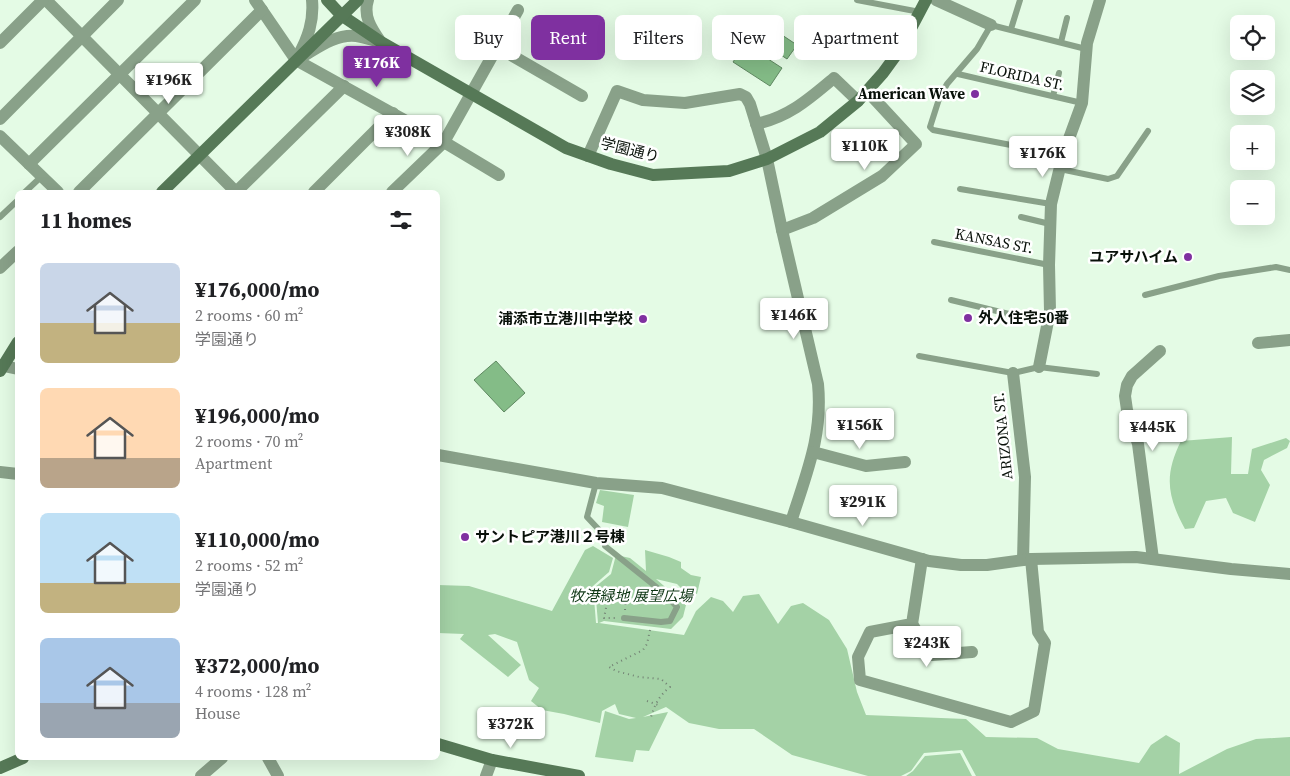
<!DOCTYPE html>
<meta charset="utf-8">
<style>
:root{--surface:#fff;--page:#f6f6f6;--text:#202124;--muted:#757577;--accent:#7f30a0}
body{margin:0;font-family:"Source Serif 4","Noto Sans JP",serif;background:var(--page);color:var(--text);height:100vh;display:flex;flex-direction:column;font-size:19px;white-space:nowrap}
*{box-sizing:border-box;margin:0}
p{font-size:16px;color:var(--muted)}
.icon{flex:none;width:28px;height:28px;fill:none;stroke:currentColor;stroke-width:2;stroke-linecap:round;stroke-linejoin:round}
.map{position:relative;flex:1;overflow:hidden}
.drawer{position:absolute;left:15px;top:190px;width:425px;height:570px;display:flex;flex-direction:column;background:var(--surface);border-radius:8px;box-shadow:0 5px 20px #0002}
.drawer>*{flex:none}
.banner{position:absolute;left:455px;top:15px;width:475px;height:45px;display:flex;gap:10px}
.controls{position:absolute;left:1230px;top:15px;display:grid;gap:10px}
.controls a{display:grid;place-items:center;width:45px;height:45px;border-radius:8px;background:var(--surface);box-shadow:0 5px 20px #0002;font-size:25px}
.price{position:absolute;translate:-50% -42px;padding:0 11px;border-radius:5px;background:#fff;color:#222;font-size:16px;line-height:32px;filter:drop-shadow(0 1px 2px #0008)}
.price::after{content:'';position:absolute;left:50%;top:30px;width:15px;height:11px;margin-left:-8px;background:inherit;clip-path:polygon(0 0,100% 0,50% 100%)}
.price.selected{background:var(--accent);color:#fff}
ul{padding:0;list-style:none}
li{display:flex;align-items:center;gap:15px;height:125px;padding:0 25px}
li span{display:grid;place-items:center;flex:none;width:140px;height:100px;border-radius:8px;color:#555}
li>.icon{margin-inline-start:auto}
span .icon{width:60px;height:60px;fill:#fffc;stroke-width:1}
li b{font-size:21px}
h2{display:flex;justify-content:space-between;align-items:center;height:60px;padding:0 25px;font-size:21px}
.chip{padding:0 18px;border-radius:8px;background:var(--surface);box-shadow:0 5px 20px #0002;font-size:18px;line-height:45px}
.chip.selected{background:var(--accent);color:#fff}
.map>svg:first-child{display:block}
</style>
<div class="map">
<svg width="1290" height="776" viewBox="0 0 1290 776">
<rect width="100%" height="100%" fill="#e4fbe5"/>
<!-- green -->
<g fill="#a4d2a6">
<path d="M1232,437L1231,474H1248L1252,449L1286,438L1290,441L1287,448L1264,460L1261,470L1270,485L1255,522L1233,513L1226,498L1206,501L1194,528L1185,529C1167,496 1164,475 1181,441Z"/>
<path d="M600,490L634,495L628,527L602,522L604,506L596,503Z"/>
<path d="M593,546L613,558L609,572L593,586L596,623H598L595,587L611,574L616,555L630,558L646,571L645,550L669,557L681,562V568L691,575L701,577L697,594L688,595L677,584L656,579L686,605L683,617L671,629L604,621L599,623L684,635L696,611L711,597L723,601L733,612L743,596L759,594L778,624L791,606L803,603L829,620L847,649L857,692L866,715L966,719L986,737L1037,738L1058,749L1139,763L1151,745L1166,735L1180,743L1179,774L1227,749L1256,739L1290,737V776H976L962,750L924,753L911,771L901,776H868L792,755L754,729H719L689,723L666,707L643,717L668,712L649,751L636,750L633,762L595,757L605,711L629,719L636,718L619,714L615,704L602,711L600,723L564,714L542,710L531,701L539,688L529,680L517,642L495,634L488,635L521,665L508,677L460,639L464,634L438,633V585L469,586L552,611L585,550Z"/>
<path d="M960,753L972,776H906L913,771L925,756Z"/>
</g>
<!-- water -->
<g fill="#84bc87" stroke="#5f8861">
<path d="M782,35L797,45L787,59L772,49Z"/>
<path d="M745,44L782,68L770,86L733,62Z"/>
<path d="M496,361L525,393L504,412L474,380Z"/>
</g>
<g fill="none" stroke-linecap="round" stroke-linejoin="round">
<!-- path -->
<g stroke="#728173" stroke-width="2" stroke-dasharray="1 4" stroke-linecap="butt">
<path d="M607,603L604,618H615"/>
<path d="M625,610L627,590L638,591L642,586"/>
<path d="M650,630L647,644L643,650L609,667L616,671L639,677L661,679L670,687C659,696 655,704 651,717"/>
<path d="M647,701L661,706"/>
</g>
<!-- lane -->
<g stroke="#89a189" stroke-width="6">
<path d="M857,0L920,12"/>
<path d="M1011,29L1020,0"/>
<path d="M1061,42L1067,18"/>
<path d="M958,74L1082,103"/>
<path d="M1053,96L1059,73"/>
<path d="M1063,155L933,130L930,127L939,99L947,84L977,49L991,25L1086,49"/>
<path d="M1060,169L1108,179L1117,176L1148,131"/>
<path d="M960,189L1051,204"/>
<path d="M25,192L42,176"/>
<path d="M0,217L18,200"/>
<path d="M1021,217L1050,224"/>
<path d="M934,242L1049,265"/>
<path d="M1145,295L1219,276L1276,267L1290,270"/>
<path d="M951,300L1047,323"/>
<path d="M919,356L1013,373L1039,367L1097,374"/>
<path d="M596,483L587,517L603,534L605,546L665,594L677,607L670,621L661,622L624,618"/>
</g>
<!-- street -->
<g stroke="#89a189" stroke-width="12">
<path d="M46,0L236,192"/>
<path d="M255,0L296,60L444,142L499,175"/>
<path d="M368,0C363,16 371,28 380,41"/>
<path d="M936,0L991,25"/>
<path d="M466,29L582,96"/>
<path d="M0,43L43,0"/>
<path d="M305,55C320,46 337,34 356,36C364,37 372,40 380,42"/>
<path d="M298,56C308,38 314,21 312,0"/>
<path d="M0,119L118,0"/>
<path d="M756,124C789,117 809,99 834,78L858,101"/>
<path d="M0,136L58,192"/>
<path d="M588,156L617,91L643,100L685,103L740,94L746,97L750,104L767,159L782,230L818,384C823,436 806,474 791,522"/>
<path d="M29,164L195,0"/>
<path d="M79,192L262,10"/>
<path d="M236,192L344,86"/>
<path d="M314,192L393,113"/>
<path d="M392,192L444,142L518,10"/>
<path d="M782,230L813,218L882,176L916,144L867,91"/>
<path d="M0,268L18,251"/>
<path d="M1258,343L1290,340"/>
<path d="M0,365L18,369"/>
<path d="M1039,367L1050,311L1049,265L1051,204L1063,155L1082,103L1087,43L1100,0"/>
<path d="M1013,373L1025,477L1023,560"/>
<path d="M813,452L866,466L905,462"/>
<path d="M438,455L596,483L662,488L791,522L929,561L961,565H987L1031,559L1136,557L1231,569L1290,574"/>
<path d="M0,472L18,474"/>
<path d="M922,559L912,624L870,632L858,657L860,680L1011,722L1034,711L1045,643L1038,632L1031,559"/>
<path d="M1153,559L1138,444L1127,410L1125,396L1127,385L1132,376L1160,351"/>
<path d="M912,624L932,655L972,652"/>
<path d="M268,758L278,776"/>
<path d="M201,776L222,758"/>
<path d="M486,776L492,760"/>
</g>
<!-- secondary -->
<g stroke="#567957" stroke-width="12">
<path d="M327,0L341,15L381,42L566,148L611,164L653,175L729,171L767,159L820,132L858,101L883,73L899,51L926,0"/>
<path d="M162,192L358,0"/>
<path d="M0,371L18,342"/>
<path d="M438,744L492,760L579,776"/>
<path d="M0,768L23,758"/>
</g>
</g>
<!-- markers -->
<g fill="#7f30a0" stroke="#fff" stroke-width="2">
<circle cx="975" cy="94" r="5"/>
<circle cx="1188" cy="257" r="5"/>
<circle cx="968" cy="318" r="5"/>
<circle cx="643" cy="319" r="5"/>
<circle cx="465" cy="537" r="5"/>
</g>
<g text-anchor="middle" stroke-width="5" stroke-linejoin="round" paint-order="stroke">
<!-- street labels -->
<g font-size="15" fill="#081009" stroke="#fff">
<text transform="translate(1022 76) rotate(13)" y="5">FLORIDA ST.</text>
<text transform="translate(630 150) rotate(14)" y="5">学園通り</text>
<text transform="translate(994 241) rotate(11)" y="5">KANSAS ST.</text>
<text transform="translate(1003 436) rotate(-96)" y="5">ARIZONA ST.</text>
</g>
<!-- poi labels -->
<g font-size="15" font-weight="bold" fill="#081009" stroke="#fff" text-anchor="end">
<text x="965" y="99">American Wave</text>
<text x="1178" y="262">ユアサハイム</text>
<text x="978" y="323" text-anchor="start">外人住宅50番</text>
<text x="633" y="324">浦添市立港川中学校</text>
<text x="475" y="542" text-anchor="start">サントピア港川２号棟</text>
</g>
<!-- park labels -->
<g font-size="15" font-style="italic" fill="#0d3613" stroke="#fff">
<text x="631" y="601">牧港緑地 展望広場</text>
</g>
</g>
</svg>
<div class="controls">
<a><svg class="icon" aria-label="locate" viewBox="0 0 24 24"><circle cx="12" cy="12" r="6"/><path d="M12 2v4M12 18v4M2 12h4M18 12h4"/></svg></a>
<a><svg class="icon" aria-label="layers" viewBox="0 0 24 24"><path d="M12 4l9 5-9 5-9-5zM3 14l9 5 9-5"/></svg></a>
<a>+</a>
<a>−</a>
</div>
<b class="price selected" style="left:377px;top:88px">¥176K</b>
<b class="price" style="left:169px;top:105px">¥196K</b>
<b class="price" style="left:408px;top:157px">¥308K</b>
<b class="price" style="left:865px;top:171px">¥110K</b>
<b class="price" style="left:1043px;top:178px">¥176K</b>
<b class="price" style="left:794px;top:340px">¥146K</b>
<b class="price" style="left:860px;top:450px">¥156K</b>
<b class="price" style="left:1153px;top:452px">¥445K</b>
<b class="price" style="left:863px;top:527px">¥291K</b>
<b class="price" style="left:927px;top:668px">¥243K</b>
<b class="price" style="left:511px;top:749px">¥372K</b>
<div class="banner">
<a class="chip">Buy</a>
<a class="chip selected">Rent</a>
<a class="chip">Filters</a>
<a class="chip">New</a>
<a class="chip">Apartment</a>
</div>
<section class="drawer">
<h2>11 homes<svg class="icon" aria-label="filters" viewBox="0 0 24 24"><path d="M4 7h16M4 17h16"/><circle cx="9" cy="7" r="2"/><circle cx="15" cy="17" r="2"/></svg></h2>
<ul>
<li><span style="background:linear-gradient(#c9d6e8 60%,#c2b280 0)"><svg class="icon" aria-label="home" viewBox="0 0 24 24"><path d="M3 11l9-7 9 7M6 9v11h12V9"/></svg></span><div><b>¥176,000/mo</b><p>2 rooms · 60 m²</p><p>学園通り</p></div></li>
<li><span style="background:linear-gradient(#ffd9b3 70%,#b9a48a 0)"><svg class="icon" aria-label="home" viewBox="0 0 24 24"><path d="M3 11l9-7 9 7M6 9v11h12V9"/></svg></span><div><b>¥196,000/mo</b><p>2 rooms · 70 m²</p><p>Apartment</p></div></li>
<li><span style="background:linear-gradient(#bfe0f5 70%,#c2b280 0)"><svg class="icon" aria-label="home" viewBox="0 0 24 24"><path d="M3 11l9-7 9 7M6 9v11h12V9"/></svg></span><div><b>¥110,000/mo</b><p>2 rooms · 52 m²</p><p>学園通り</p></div></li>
<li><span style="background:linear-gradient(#a9c7e8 65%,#9aa5b1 0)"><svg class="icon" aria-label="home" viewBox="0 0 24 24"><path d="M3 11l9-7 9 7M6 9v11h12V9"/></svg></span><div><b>¥372,000/mo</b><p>4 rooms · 128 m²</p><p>House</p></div></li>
</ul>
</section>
</div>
